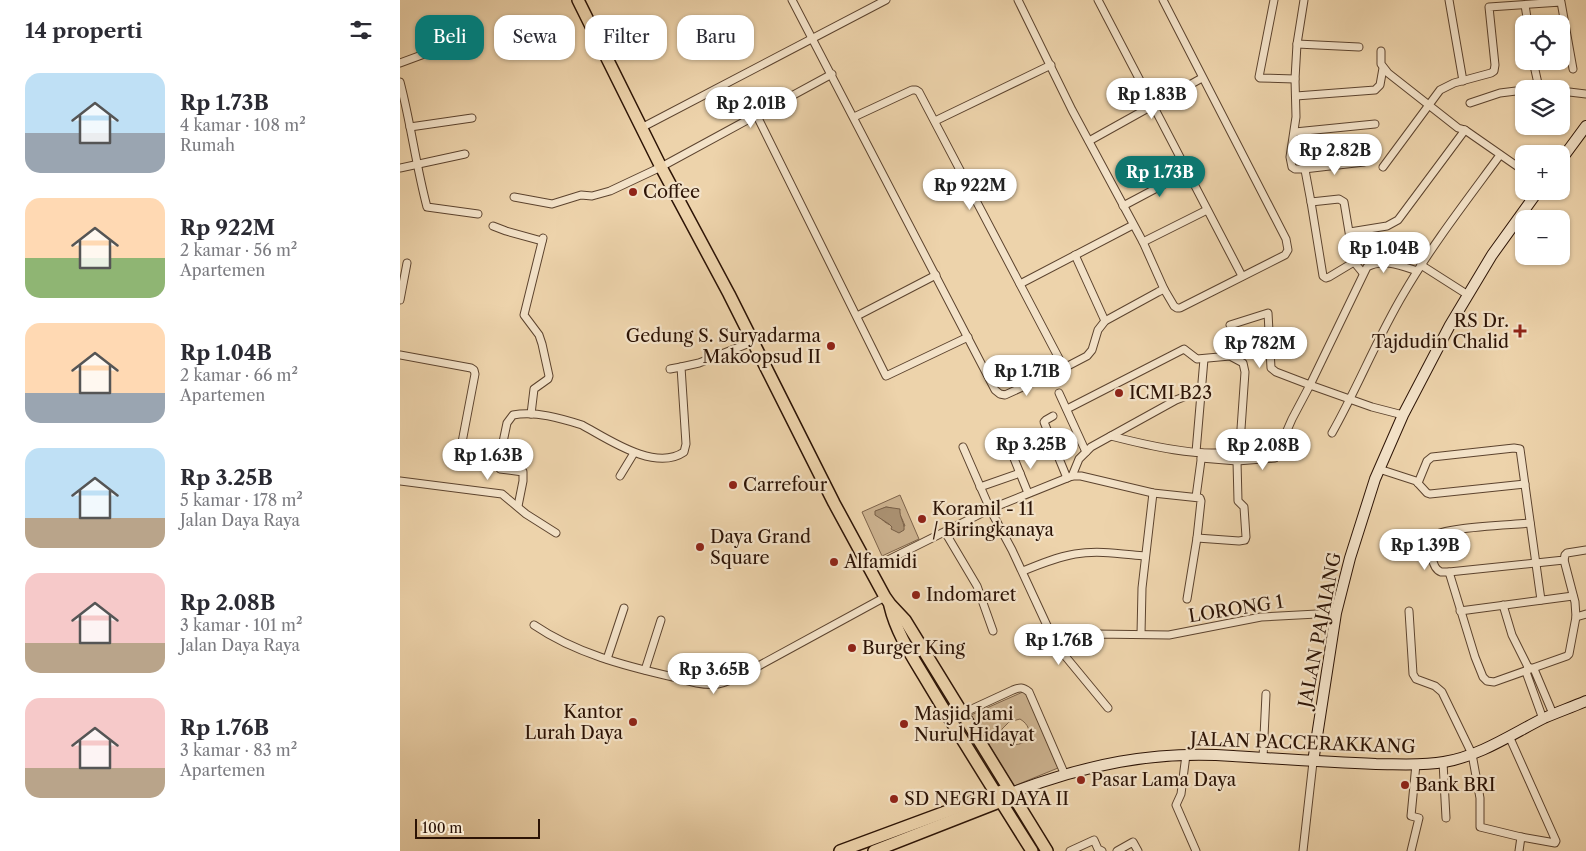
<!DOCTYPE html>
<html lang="id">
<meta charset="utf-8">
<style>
:root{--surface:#fff;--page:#f7f7f7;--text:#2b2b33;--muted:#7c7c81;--accent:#0f766e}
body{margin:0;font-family:"Libre Caslon Text",serif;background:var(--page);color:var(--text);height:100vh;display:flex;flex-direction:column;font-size:19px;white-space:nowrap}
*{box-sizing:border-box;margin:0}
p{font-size:16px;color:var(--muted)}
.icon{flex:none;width:28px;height:28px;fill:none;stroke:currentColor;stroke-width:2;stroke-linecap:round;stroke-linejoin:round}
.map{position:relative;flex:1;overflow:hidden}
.side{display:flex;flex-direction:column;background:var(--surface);width:400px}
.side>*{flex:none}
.banner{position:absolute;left:15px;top:15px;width:475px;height:45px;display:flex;gap:10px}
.fabs{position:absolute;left:1115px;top:15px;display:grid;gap:10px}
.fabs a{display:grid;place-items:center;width:55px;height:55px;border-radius:10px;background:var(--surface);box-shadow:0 1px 4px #0004;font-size:25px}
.scale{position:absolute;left:15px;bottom:12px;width:125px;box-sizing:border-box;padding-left:5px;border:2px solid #2c1305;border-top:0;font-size:14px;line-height:18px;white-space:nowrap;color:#2c1305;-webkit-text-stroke:4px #f3e2c8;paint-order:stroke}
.price{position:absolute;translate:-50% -42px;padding:0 11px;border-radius:18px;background:#fff;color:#222;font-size:16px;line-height:32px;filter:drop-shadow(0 1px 2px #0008)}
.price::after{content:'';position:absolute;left:50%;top:30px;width:15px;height:11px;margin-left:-8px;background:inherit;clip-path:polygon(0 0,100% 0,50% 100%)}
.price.current{background:var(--accent);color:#fff}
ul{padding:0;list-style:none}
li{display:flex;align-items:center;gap:15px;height:125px;padding:0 25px}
li span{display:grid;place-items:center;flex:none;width:140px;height:100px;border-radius:15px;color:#555}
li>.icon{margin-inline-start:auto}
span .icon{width:60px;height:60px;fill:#fffc;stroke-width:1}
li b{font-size:21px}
h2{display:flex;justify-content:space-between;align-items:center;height:60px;padding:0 25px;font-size:21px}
.pill{padding:0 18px;border-radius:15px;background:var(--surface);box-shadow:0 1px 4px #0004;font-size:18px;line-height:45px}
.pill.current{background:var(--accent);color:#fff}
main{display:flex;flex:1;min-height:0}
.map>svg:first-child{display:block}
</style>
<main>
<section class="side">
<h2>14 properti<svg class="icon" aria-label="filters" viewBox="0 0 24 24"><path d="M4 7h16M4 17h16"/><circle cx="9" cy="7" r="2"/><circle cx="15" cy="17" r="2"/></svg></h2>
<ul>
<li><span style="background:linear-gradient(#bfe0f5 60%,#9aa5b1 0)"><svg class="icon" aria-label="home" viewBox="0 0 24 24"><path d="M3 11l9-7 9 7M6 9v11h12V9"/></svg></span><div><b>Rp 1.73B</b><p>4 kamar · 108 m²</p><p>Rumah</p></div></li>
<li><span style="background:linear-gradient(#ffd9b3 60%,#8fb573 0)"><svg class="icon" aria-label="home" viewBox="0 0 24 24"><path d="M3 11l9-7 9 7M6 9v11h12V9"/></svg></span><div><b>Rp 922M</b><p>2 kamar · 56 m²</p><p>Apartemen</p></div></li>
<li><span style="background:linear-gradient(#ffd9b3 70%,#9aa5b1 0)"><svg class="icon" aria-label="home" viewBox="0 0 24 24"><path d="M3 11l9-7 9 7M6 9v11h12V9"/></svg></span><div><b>Rp 1.04B</b><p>2 kamar · 66 m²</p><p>Apartemen</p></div></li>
<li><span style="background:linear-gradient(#bfe0f5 70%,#b9a48a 0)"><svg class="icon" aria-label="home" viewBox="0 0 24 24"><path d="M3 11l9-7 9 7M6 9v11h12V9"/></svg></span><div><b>Rp 3.25B</b><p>5 kamar · 178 m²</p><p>Jalan Daya Raya</p></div></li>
<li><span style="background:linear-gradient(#f6c9c9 70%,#b9a48a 0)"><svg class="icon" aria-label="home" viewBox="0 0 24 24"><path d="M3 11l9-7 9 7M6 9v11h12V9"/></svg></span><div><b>Rp 2.08B</b><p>3 kamar · 101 m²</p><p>Jalan Daya Raya</p></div></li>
<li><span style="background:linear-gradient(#f6c9c9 70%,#b9a48a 0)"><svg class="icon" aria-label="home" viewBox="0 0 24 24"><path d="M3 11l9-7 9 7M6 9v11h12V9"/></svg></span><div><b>Rp 1.76B</b><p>3 kamar · 83 m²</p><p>Apartemen</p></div></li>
</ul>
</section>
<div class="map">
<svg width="1186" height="851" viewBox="0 0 1186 851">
<rect width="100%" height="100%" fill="#edd3ab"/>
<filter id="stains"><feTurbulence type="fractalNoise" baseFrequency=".004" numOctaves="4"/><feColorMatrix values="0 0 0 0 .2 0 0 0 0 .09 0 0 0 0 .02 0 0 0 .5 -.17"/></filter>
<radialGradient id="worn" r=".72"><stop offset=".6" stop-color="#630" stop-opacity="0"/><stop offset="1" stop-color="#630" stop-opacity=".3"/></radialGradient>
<!-- green -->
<g fill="#ccb28f" stroke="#7c624a" fill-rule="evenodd">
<path d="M500,495L519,539L482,556L462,512ZM486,507C498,508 501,516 505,526C488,527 486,524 475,512Z"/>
<path d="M625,691L658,768L614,786L571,715ZM620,719C640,731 623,754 604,740L602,729L609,722Z"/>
</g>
<!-- water -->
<path fill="#ab9273" stroke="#785f47" d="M486,507L500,509C499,517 505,523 504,530L499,533L491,529L492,527L489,524L475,515V511Z"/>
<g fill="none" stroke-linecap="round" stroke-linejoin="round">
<!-- minor casing -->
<g stroke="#5c432e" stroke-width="9">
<g id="minor">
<path d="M392,0L595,390L600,394L605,395L664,368L687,356L692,350L698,330L705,321L758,292L764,289L774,306L777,308H780L885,255L888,250L886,239L763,0"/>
<path d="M618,0L672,110L743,242L764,289"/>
<path d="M698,0L842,276"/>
<path d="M874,0L859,77L860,78L895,79"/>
<path d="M904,0L897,44L895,79L896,117L890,157L892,167L895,169H904L905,170L911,202L939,199L944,202L954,262L963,273"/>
<path d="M1049,0L1063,81"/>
<path d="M1125,5L1128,24"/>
<path d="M897,44L959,47"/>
<path d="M981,51V64L988,73L1058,128L1065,130L1124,171"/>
<path d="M1133,61L1139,88L1141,89"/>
<path d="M0,63L73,36"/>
<path d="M0,82C11,124 16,166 27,207L78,214"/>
<path d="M1161,91L1186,94"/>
<path d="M896,96L975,90L980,85L983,68"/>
<path d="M1070,103L1100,93L1124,90"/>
<path d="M356,114L486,376L568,337"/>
<path d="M454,117L512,90H516L519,92L664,368"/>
<path d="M535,121L651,65"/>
<path d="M10,127L72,118"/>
<path d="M243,127L486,0"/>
<path d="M895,132L975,124"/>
<path d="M689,141L802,78"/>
<path d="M983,167L1040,90L1054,83L1091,73L1094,71L1095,65L1089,7L1161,2L1173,69"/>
<path d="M0,168L65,154"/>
<path d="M904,169L964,162"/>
<path d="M114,197L152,204L181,195L192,196L210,191L261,167L432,74"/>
<path d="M911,202L923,276L926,278L929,277L954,262"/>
<path d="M723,206L787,172"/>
<path d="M93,226L106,231L142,241"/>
<path d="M950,232L987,226L998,220L1065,130"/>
<path d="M743,242L807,210"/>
<path d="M675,255L705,321"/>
<path d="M1021,265L1068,295"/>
<path d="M620,284L733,225"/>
<path d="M0,300L7,263"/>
<path d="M457,316L536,275"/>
<path d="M830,325L868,313L871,368L876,372L910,385L967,267C983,258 1002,266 1017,271"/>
<path d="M0,355L71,368L74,370L75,374L59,458"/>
<path d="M270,369L281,367"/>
<path d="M659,393L686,452"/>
<path d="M667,409L784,349L797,359L830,356L843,363L845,372L840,443L836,450C806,460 742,444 711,436"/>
<path d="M131,414L134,389L148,379L149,376L142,344L139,335L124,315L143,238"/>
<path d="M653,416L646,420L644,422L667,478"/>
<path d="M932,433C958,387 977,338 1004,293C1032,245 1067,200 1100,155"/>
<path d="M563,447L590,509L612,550L656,645L708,708"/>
<path d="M796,452L804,359"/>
<path d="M613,456L628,493"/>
<path d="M801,458L837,461L875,458L892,419L910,385L972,407L1003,415"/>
<path d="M979,469L1016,481L1027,493L1030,494L1125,484"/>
<path d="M220,476L234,453"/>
<path d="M672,476L679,459L691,447L776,400L801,390"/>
<path d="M0,481L102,494L126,514L156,533"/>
<path d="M1018,483L1027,461L1032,457L1114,448L1120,449L1141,600"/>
<path d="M580,487L620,473"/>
<path d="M796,497L802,453"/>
<path d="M118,506L123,481V472L100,469L98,466L107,423L113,415C136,411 160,418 182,425C208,439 255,472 284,452L286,444L281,367L299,363L352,342"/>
<path d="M1130,523C1113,525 1041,527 1032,537C1031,546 1030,568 1041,572C1043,572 1046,572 1049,572L1164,560L1165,555L1167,553L1186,550"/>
<path d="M545,532L577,586L593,631"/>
<path d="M797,538L839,541L845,540L846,537L844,507L838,501L837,461"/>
<path d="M470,569L590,509L672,476H681L753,493L800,498L801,501L797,538L787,599"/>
<path d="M623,571C640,564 657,557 675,554C698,550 722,554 745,556"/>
<path d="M1049,572L1075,657L1083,677L1087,681L1094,682L1167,656L1169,654L1176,617L1175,602L1164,560"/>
<path d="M1103,605L1112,635L1128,667"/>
<path d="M1009,611L1013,674L1016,679L1035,686L1042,692L1072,754L1080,798V827L1121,837L1155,843L1156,841L1109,736"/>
<path d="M1060,611L1173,596"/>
<path d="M1176,617L1186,614"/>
<path d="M134,625C175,653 225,666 273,677C287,681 303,686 318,684C330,682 342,674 353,669L485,597"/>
<path d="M741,634L742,588L753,493"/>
<path d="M656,645L695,634L769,635L861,617L936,613"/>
<path d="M207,659L224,608"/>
<path d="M245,670L261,620"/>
<path d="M561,714L613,690C620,687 623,687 629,692L665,775"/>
<path d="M1143,719L1126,672L1128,667L1134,669L1153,714"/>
<path d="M786,755L781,794L776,805L796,851"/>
<path d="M863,758L866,694"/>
<path d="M1043,762L1046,818"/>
<path d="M670,851L694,840L698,849L702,851"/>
<path d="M717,851L733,842L738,851"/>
<path d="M903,851L913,762"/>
<path d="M1011,851L1019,818L1011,816L1016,764"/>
<path d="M1119,851L1121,837"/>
</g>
</g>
<!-- secondary casing -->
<g stroke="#2c1305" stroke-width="12">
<g id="secondary">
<path d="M1161,160L1186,126"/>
<path d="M913,762L936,613L950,558L975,479L1003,415L1050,325L1092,255L1138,191"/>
<path d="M611,793C684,765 754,750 833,756C881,759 928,762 976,764C998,764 1022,766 1044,762C1080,756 1112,734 1144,718C1158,712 1172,707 1186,701"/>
</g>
</g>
<!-- trunk casing -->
<g stroke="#2c1305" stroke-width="14">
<g id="trunk">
<path d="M178,0L261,167L329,294L434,503L485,597L490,604L505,620L647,851"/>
<path d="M490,606C497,636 516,662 531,688C564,743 598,797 632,851"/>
<path d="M440,851L602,791"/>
<path d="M474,851L607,799"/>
</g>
</g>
<!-- minor -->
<use href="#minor" stroke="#f3e2c8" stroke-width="7"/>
<!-- secondary -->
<use href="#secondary" stroke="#f3e2c8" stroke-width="10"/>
<!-- trunk -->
<use href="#trunk" stroke="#edd3ab" stroke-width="11"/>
</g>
<!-- markers -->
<g fill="#8f2418" stroke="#f3e2c8" stroke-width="2">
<circle cx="233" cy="192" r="5"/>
<path d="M1117.5 323.5h5v5h5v5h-5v5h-5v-5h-5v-5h5z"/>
<circle cx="431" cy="346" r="5"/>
<circle cx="719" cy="393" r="5"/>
<circle cx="333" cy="485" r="5"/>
<circle cx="522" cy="519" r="5"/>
<circle cx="300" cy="547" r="5"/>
<circle cx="434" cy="562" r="5"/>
<circle cx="516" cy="595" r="5"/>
<circle cx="452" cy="648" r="5"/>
<circle cx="233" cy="722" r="5"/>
<circle cx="504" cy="724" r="5"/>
<circle cx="681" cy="780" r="5"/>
<circle cx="1005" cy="785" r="5"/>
<circle cx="494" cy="799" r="5"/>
</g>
<g text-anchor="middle" stroke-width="4.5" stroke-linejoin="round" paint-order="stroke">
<!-- poi labels -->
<g font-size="18" fill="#2c1305" stroke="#f3e2c8" text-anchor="start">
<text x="243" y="198">Coffee</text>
<text x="1109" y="327" text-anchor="end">RS Dr.<tspan x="1109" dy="21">Tajdudin Chalid</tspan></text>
<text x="421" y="342" text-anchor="end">Gedung S. Suryadarma<tspan x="421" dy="21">Makoopsud II</tspan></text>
<text x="729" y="399">ICMI B23</text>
<text x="343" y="491">Carrefour</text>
<text x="532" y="515">Koramil - 11<tspan x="532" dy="21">/ Biringkanaya</tspan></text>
<text x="310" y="543">Daya Grand<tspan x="310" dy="21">Square</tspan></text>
<text x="444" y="568">Alfamidi</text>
<text x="526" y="601">Indomaret</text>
<text x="462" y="654">Burger King</text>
<text x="223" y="718" text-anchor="end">Kantor<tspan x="223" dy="21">Lurah Daya</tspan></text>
<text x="514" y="720">Masjid Jami<tspan x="514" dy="21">Nurul Hidayat</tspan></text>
<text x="691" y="786">Pasar Lama Daya</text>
<text x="1015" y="791">Bank BRI</text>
<text x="504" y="805">SD NEGRI DAYA II</text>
</g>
<!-- street labels -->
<g font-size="18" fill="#2c1305" stroke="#f3e2c8">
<text transform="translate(836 609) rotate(-9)" y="6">LORONG 1</text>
<text transform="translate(920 630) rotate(-79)" y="6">JALAN PAJAIANG</text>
<text transform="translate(903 743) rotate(2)" y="6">JALAN PACCERAKKANG</text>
</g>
</g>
<rect width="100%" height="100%" filter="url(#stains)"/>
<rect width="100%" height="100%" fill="url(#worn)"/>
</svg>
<div class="fabs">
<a><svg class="icon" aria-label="locate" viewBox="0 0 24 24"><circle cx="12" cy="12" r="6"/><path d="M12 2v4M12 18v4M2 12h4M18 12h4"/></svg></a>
<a><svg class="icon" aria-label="layers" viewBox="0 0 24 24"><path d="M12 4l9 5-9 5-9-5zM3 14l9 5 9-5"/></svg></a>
<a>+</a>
<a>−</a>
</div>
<div class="scale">100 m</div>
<b class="price" style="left:752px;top:120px">Rp 1.83B</b>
<b class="price" style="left:351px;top:129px">Rp 2.01B</b>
<b class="price" style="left:935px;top:176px">Rp 2.82B</b>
<b class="price current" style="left:760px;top:198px">Rp 1.73B</b>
<b class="price" style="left:570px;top:211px">Rp 922M</b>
<b class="price" style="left:984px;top:274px">Rp 1.04B</b>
<b class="price" style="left:860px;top:369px">Rp 782M</b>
<b class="price" style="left:627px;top:397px">Rp 1.71B</b>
<b class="price" style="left:631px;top:470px">Rp 3.25B</b>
<b class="price" style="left:863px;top:471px">Rp 2.08B</b>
<b class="price" style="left:88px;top:481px">Rp 1.63B</b>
<b class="price" style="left:1025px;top:571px">Rp 1.39B</b>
<b class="price" style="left:659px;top:666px">Rp 1.76B</b>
<b class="price" style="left:314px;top:695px">Rp 3.65B</b>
<div class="banner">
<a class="pill current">Beli</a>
<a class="pill">Sewa</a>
<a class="pill">Filter</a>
<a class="pill">Baru</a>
</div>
</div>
</main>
